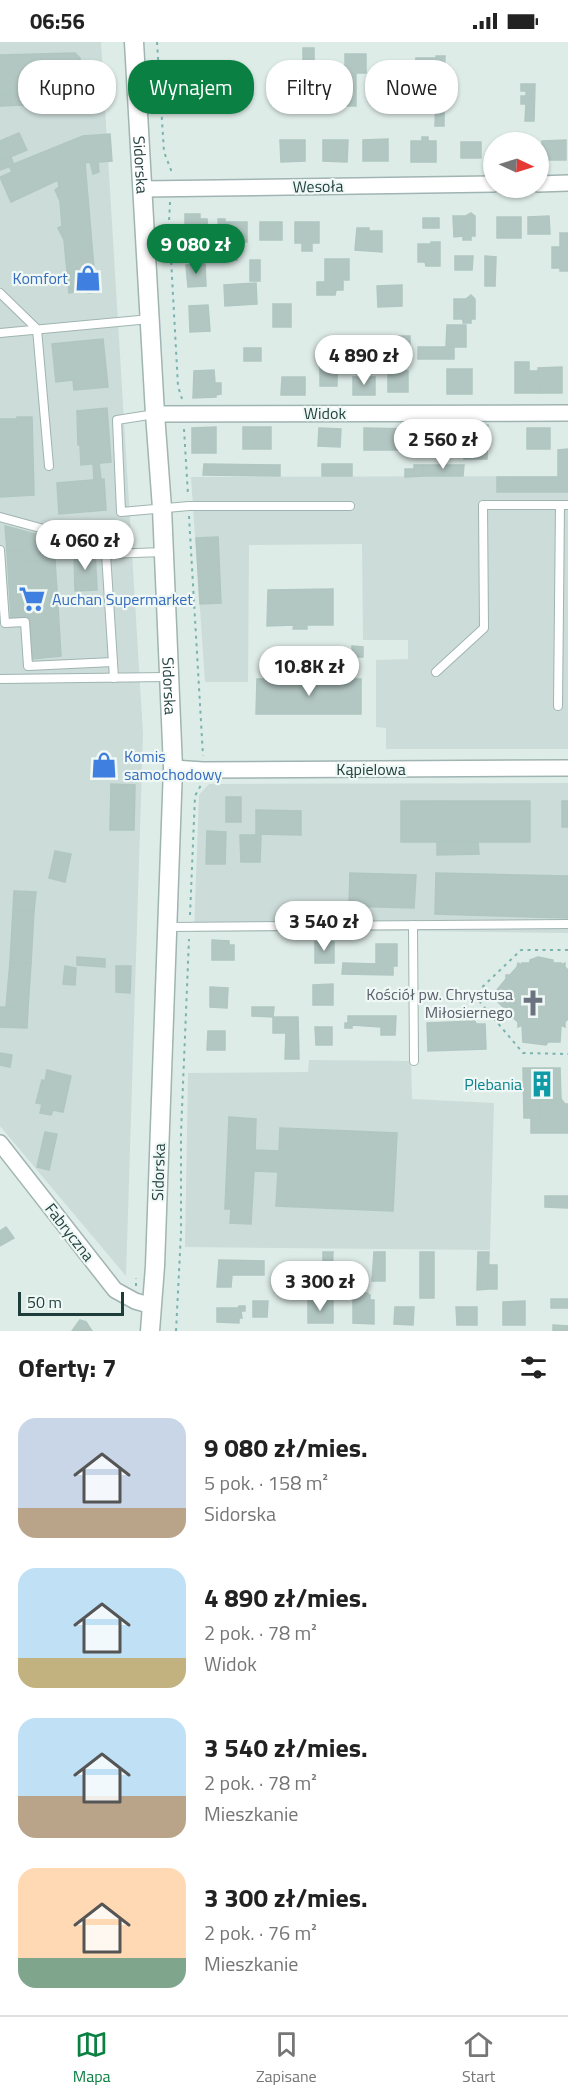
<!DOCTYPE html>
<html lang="pl">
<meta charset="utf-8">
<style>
:root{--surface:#fff;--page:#f2f2f2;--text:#222;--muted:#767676;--line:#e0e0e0;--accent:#0b8043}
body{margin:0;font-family:"Titillium Web",sans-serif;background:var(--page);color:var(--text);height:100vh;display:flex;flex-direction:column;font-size:22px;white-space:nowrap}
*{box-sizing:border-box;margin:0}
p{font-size:20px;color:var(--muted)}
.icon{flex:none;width:33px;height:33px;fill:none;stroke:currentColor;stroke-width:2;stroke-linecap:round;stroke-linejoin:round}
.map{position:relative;height:1289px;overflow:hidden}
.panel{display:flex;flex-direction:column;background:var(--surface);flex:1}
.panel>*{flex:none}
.banner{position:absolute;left:18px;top:18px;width:532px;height:54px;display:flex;gap:12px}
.needle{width:39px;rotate:94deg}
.buttons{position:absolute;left:483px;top:90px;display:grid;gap:12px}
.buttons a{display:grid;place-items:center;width:66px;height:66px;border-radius:50%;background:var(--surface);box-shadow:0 2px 4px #0004;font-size:30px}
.scale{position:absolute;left:18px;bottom:15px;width:106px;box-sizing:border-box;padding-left:6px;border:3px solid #1d3d3b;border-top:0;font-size:16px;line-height:21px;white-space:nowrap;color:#1d3d3b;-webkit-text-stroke:4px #eff8f5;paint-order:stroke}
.price{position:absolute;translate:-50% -51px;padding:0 14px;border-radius:21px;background:#fff;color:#222;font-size:20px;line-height:39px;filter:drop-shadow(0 2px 3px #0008)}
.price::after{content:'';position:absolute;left:50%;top:36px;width:18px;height:14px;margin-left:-9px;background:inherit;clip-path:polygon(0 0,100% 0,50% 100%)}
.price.current{background:var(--accent);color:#fff}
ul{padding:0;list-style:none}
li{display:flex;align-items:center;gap:18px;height:150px;padding:0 18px}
li span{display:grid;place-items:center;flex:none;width:168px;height:120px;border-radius:18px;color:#555}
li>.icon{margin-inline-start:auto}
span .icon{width:72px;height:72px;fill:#fffc;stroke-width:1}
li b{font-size:26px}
h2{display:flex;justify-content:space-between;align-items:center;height:72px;padding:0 18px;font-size:26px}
.chip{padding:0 21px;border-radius:24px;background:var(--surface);box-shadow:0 2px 4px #0004;font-size:21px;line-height:54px}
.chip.current{background:var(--accent);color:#fff}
.status{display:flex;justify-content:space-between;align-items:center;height:42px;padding:0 30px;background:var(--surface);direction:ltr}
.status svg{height:16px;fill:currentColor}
.tabs{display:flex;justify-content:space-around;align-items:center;height:84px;border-top:2px solid var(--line);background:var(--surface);font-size:16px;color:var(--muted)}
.tabs a{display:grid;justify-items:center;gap:3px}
.tabs .current{color:var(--accent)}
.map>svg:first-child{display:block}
</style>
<div class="status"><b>06:56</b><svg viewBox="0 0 49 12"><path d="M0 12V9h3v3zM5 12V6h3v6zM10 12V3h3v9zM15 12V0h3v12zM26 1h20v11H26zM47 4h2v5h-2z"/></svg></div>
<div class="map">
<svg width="568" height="1289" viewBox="0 0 568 1289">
<rect width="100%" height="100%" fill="#deece8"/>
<!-- built -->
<g fill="#ccdcd8">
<path d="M0,0H101L143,692L126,1234L0,1084Z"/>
<path d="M568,434V707H386V686L376,685V618L408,617V598H363L362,502L249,503L248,640H205L191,435Z"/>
<path d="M568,741V891L416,889L194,890L199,753L209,742Z"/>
<path d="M309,1018L411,1019L412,1057L494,1061L490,1208L185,1205L188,1031L308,1030Z"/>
</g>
<!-- building -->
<g fill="#b3c7c2" stroke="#b0c6c1" stroke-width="1.5">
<path d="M303,6H314V23H328V38H314V64H303Z"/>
<path d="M75,11L80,16L83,57L56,58L55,52L0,53V13Z"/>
<path d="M345,12H366V31H356V64H345Z"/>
<path d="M436,14H445L444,36L419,35V28H415L416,16H436Z"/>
<path d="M521,42H535L534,79H525L526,62H521V54H526V49H521Z"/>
<path d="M0,53H23V63L0,64Z"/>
<path d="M436,55H444V84H435Z"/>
<path d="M19,91L27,108L0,119V99Z"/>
<path d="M110,92L112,119L98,120L99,130L93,132L90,120L85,121L96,250L88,251V247L69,251L64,198L58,186L62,184L60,159L55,148L59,145L58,138L11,160L0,135L12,130L9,124L83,94Z"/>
<path d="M422,95H428V99H436V120H411V99H422Z"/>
<rect x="501" y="96" width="25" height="4"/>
<path d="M388,97V119H363V98Z"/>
<path d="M280,98H305V119L281,120Z"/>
<path d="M323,98H348L347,120L323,119Z"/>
<path d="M566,98V118H542V99Z"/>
<rect x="461" y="100" width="20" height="16"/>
<path d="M11,115L14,123L0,128V119Z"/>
<path d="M471,171L475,174V194H471V198H463V194L454,195L453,174H466Z"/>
<path d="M185,172H200V177H207L208,200H185Z"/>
<path d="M549,174L550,192H528V175Z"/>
<rect x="497" y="175" width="24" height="21"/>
<rect x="423" y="176" width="16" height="10"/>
<path d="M218,177H225V180H247V200H225V195H219Z"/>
<rect x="260" y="180" width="22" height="18"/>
<path d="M295,180H319V201H312V209H302V201H295Z"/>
<path d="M357,186H369V189H382V210L355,208Z"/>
<path d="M560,191H568V229H560V226H552V205H560Z"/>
<path d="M185,200H201V208H205V217L185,218Z"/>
<path d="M431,200H440V224H426L425,220H418V202H431Z"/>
<path d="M237,205V218H219V206Z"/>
<path d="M455,214H473L472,228H455Z"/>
<path d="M485,214L496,215L495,244H485Z"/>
<path d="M325,217H349V238H343V248H336L335,253H317V240H325Z"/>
<rect x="250" y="218" width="10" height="21"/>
<path d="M205,222L206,244L188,245L186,223Z"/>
<path d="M256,241L257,262L225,264L224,243Z"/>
<path d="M402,243V264L378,265L377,244Z"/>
<path d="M471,253L475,257V277H471V281H463V277H454V257H466Z"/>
<rect x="273" y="262" width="18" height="23"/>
<path d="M208,263L210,289L190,290L189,264Z"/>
<path d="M447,283H466V305H446Z"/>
<path d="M384,294H410V305H386V316L346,317L345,306L384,305Z"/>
<path d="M103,297L108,345L74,348L73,338L56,340L52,302Z"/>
<rect x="418" y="305" width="36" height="12"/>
<rect x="244" y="306" width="17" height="13"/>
<path d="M337,319V344H320V320Z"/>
<path d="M515,320H529V329H539V351H515Z"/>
<path d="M562,325V351H539L538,326Z"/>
<rect x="447" y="327" width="25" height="25"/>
<path d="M214,328L215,341H221V352L216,353V355L193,356L194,329Z"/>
<rect x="388" y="329" width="20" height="21"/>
<path d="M282,335H305V353H281Z"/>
<rect x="353" y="335" width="22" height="18"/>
<path d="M107,366L111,420L81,423L80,403H78L77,369Z"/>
<path d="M17,375H32L34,453L0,455V377H17Z"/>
<path d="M464,383H488L487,417H464Z"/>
<path d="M216,385V411H192V386Z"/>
<rect x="243" y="385" width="28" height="22"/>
<path d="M319,386L341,387L340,405L318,404Z"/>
<path d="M364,386L410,387V408H364Z"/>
<path d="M428,386H455V408L428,409Z"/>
<rect x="527" y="386" width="23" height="21"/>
<path d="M568,407V434H558V408Z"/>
<path d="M99,421L101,437L94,438L93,422Z"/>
<path d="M204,422L280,423V434L203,433Z"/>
<rect x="322" y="422" width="30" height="12"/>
<path d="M414,423H423V434L405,435V427H414Z"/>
<path d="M423,423H464L463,434H423Z"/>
<rect x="497" y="435" width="71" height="15"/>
<path d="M104,437L106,468L59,472L57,441Z"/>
<path d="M5,484L54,497L55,518L26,520L25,508L7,509Z"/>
<path d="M218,495L221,561L200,562L196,496Z"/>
<path d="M25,508L26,520L55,518L61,614L32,617L29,575L11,576L7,509Z"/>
<path d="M95,509L97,548L75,549L74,510Z"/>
<path d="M333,547V583H307V587H293L294,583L267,584L268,548Z"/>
<path d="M352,604L363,605V615H352Z"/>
<path d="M257,637H361V672H256Z"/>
<path d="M111,742L135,743L134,788H110Z"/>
<rect x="226" y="755" width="15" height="25"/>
<rect x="401" y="759" width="39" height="41"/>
<rect x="440" y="759" width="90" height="41"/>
<rect x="562" y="759" width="6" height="26"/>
<path d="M256,768L301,769V793L256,792Z"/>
<path d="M207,789L226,790L225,822H206Z"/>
<path d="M240,793H261L260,820H241Z"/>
<path d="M437,800H478L479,812L437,813Z"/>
<path d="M55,809L71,812L65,840L49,836Z"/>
<path d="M350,831L416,833L414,866L349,864Z"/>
<path d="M436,831L568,834V876L435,872Z"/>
<path d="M14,849L36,850L34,869L13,868Z"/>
<path d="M13,868L34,869L31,921L10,920Z"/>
<path d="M212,898L229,899V903H234V918H212Z"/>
<rect x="315" y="900" width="19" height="21"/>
<path d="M376,902H397V924H393V933L342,932L343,921L376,922Z"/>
<path d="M77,915L105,917V925L77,923Z"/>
<path d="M538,915L553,918V921H561V923L565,921V925L568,928V977L565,980V985L561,983L560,1000H548L546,1003L523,1000L522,983L518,985V980L510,973L506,972V968L492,954L506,937V933H510L517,925L518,921L522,923V921H530V918Z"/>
<path d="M10,920L31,921L28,966L6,965Z"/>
<path d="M65,924L76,926L75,943L63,942Z"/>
<path d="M116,924H131L130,951L116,950Z"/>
<path d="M333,942V963H313V943Z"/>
<path d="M210,945L228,946L227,966L210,965Z"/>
<path d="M0,965L28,966L27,986L0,985Z"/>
<path d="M252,965H274L273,975L252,974Z"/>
<path d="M348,974H396L395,993H381V985L352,983V986H345V981H348Z"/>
<path d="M273,975H298L299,1017H285L286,991H273Z"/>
<path d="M475,979L476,982H485L486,1007L428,1009L427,981Z"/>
<path d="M315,985H332V1003H316Z"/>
<path d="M208,989H225V1008H207Z"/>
<path d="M0,1011L12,1013L10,1025L0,1023Z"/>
<path d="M523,1026H560L561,1057H540V1076H524Z"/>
<path d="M47,1028L71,1034L63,1070L53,1068L51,1073L40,1071L42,1062L36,1061L42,1038L45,1039Z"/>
<path d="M540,1057H561L565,1062H568V1091H531V1076H540Z"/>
<path d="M229,1075L256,1077L255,1108L279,1109L280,1086L397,1091L393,1169L276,1164L278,1130L254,1129L251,1182L230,1181L231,1167H225Z"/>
<path d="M45,1090L57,1092L49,1128L37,1125Z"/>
<path d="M545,1154H568V1166L545,1165Z"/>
<path d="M6,1185L14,1196L0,1204V1189Z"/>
<path d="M323,1210H333L332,1232H323Z"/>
<path d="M374,1210H385V1239H372Z"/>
<rect x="420" y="1210" width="14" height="46"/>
<path d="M478,1210H489L488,1247L477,1248Z"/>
<path d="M219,1218L264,1219V1233H232L231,1245H217Z"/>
<path d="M489,1223H497V1247H488Z"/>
<path d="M353,1251H368V1254L370,1253V1258H374V1282L353,1281Z"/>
<rect x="551" y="1257" width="17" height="9"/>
<path d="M253,1259H268L267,1275H253Z"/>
<rect x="308" y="1259" width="25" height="22"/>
<path d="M525,1259V1283H503V1260Z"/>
<path d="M239,1264H245V1269H241L242,1276H239V1281L217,1280V1266H238Z"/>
<path d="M395,1265H414L413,1283L394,1282Z"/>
<path d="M456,1265H477V1283H457Z"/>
<path d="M80,1278L86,1280L92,1289H72Z"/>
<path d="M553,1283L568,1284V1289H553Z"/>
</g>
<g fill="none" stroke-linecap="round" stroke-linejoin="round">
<!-- service casing -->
<g stroke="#a0b4b1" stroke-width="10">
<g id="service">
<path d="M0,251L37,287L49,424"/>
<path d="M0,291L150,277"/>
<path d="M155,372L117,378L121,470L189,464H350"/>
<path d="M0,475L99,502L106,512"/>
<path d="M0,508L5,581L25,580L28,624L113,620"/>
<path d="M436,630L484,586L483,463H568"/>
<path d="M114,636L106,512L164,510"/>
<path d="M0,637L168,635"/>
<path d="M558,664L560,463"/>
<path d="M413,883L414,1019"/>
<path d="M168,885L568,882"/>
</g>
</g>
<!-- minor casing -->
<g stroke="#a0b4b1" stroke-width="18">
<g id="minor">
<path d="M538,142L568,141"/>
<path d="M142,147L494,142"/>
<path d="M155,372L568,371"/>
<path d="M173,726L203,728L568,726"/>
<path d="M0,1101L115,1248L135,1259L152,1264"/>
</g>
</g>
<!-- tertiary casing -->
<g stroke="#a0b4b1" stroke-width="21">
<g id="tertiary">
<path id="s1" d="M134,0L155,372L162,466L173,726L155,1224L150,1289"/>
</g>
</g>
<!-- path -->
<g stroke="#7ab3ad" stroke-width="2" stroke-dasharray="3 4.5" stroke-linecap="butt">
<path d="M157,0L164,110L171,128V133"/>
<path d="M170,160L169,180L178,344L182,357"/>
<path d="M184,387L188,453"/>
<path d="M189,474L203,714"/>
<path d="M190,873L195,754L201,743"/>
<path d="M568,908H521L474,953L523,1011L568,1012"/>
<path d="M136,1244V1236"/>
<path d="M176,1289L181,1191V1091L189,897"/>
</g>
<!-- service -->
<use href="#service" stroke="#fff" stroke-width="8"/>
<!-- minor -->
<use href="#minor" stroke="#fff" stroke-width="15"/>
<!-- tertiary -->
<use href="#tertiary" stroke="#fff" stroke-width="18"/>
</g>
<!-- icons -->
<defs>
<g id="shop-bare" transform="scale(2.07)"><path d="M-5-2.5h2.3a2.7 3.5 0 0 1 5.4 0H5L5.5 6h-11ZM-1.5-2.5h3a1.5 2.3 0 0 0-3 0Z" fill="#3f7fe0" stroke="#eff8f5" stroke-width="2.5" paint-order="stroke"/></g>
<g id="supermarket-bare" transform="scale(2.07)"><path d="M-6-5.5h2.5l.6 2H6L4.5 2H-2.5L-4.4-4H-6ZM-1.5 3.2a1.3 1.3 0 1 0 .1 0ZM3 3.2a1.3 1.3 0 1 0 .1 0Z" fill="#3f7fe0" stroke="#eff8f5" stroke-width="2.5" paint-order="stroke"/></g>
<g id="church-bare" transform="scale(2.07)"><path d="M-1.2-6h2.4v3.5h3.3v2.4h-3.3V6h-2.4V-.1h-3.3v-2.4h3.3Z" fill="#6b7280" stroke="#eff8f5" stroke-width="2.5" paint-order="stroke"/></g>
<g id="building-bare" transform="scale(2.07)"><path d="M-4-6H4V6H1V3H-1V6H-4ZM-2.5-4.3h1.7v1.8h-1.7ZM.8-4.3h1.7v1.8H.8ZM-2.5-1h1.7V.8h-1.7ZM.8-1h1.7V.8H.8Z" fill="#0f9aa8" stroke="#eff8f5" stroke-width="2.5" paint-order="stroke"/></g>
</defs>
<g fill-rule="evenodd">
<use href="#shop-bare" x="88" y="236"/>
<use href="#supermarket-bare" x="32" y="557"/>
<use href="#shop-bare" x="104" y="723"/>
<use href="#church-bare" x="533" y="961"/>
<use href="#building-bare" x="542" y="1042"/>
</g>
<g text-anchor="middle" stroke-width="4.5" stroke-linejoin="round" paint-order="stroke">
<!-- street labels -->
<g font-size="16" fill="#1d3d3b" stroke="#eff8f5">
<text dy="6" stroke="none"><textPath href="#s1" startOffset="123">Sidorska</textPath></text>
<text transform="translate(318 144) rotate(-1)" y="6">Wesoła</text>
<text x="325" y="377">Widok</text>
<text dy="6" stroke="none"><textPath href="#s1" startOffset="645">Sidorska</textPath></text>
<text x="371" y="733">Kąpielowa</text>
<text transform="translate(158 1130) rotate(-88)" y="6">Sidorska</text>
<text transform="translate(70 1190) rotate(52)" y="6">Fabryczna</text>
</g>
<!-- shop labels -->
<g font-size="16" fill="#366cbe" stroke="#eff8f5" text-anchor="start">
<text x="68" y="242" text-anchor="end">Komfort</text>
<text x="52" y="563">Auchan Supermarket</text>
<text x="124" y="720">Komis<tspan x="124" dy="18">samochodowy</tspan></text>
</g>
<!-- worship labels -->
<g font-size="16" fill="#5b616d" stroke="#eff8f5" text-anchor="end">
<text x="513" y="958">Kościół pw. Chrystusa<tspan x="513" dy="18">Miłosiernego</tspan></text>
</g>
<!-- culture labels -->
<g font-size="16" fill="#0d838f" stroke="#eff8f5" text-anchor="end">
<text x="522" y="1048">Plebania</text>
</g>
</g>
</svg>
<div class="buttons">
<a><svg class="needle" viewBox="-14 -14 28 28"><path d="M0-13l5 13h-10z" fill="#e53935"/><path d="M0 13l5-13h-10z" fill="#767676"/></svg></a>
</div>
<div class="scale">50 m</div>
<b class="price current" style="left:196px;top:233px">9 080 zł</b>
<b class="price" style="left:364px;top:344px">4 890 zł</b>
<b class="price" style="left:443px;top:428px">2 560 zł</b>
<b class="price" style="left:85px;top:529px">4 060 zł</b>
<b class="price" style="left:309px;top:655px">10.8K zł</b>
<b class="price" style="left:324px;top:910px">3 540 zł</b>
<b class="price" style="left:320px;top:1270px">3 300 zł</b>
<div class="banner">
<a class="chip">Kupno</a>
<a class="chip current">Wynajem</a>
<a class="chip">Filtry</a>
<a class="chip">Nowe</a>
</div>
</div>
<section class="panel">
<h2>Oferty: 7<svg class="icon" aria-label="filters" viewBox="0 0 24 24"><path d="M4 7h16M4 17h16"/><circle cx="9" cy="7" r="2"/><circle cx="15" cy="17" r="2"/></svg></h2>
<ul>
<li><span style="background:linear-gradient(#c9d6e8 75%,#b9a48a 0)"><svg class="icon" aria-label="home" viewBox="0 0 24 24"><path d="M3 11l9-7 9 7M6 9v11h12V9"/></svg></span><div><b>9 080 zł/mies.</b><p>5 pok. · 158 m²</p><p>Sidorska</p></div></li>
<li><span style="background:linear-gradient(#bfe0f5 75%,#c2b280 0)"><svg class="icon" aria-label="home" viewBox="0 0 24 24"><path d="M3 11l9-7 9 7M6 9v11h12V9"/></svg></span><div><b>4 890 zł/mies.</b><p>2 pok. · 78 m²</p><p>Widok</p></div></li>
<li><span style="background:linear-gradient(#bfe0f5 65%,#b9a48a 0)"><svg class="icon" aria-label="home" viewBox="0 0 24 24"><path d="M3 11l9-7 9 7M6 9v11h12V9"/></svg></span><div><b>3 540 zł/mies.</b><p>2 pok. · 78 m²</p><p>Mieszkanie</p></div></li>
<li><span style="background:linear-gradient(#ffd9b3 75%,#7fa58c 0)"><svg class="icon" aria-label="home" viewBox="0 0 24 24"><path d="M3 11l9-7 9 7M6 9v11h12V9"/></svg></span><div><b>3 300 zł/mies.</b><p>2 pok. · 76 m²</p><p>Mieszkanie</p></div></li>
</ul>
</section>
<nav class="tabs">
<a class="current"><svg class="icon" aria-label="map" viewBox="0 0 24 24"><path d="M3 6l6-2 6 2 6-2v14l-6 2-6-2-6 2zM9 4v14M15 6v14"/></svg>Mapa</a>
<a><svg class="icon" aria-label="saved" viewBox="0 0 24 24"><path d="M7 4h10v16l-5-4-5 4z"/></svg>Zapisane</a>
<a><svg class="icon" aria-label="home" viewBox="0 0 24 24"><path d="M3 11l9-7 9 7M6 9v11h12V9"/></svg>Start</a>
</nav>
